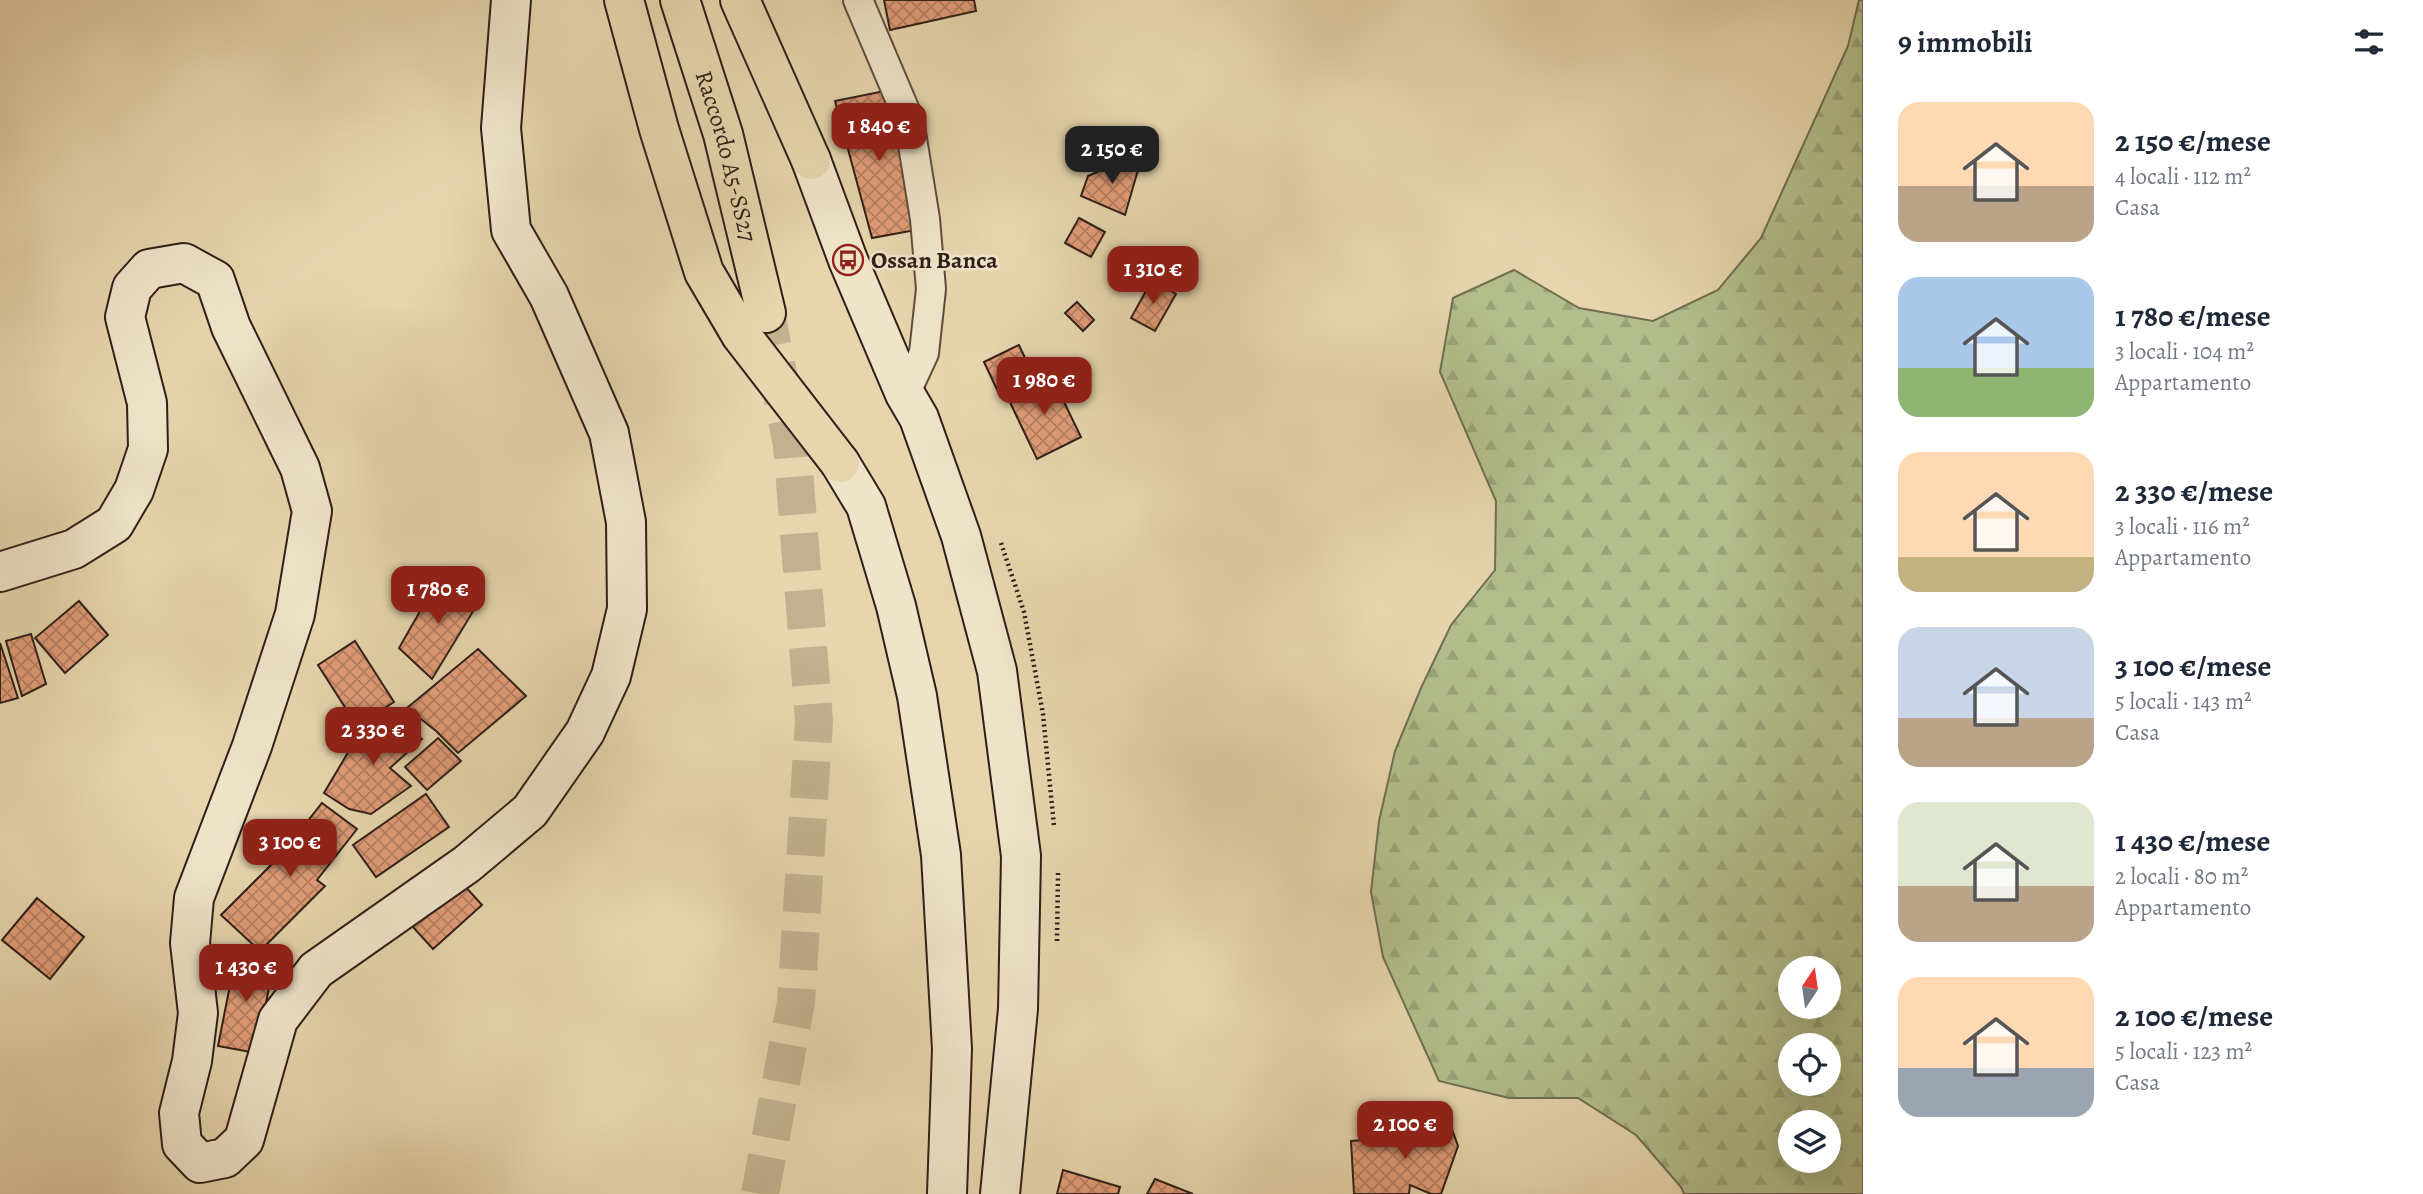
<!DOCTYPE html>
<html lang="it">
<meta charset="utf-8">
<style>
:root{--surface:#fff;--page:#f2f2f3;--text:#1f2937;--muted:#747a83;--accent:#8f2418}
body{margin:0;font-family:Alegreya,serif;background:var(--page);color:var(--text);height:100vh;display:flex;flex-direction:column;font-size:26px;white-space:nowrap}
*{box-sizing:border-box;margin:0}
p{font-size:23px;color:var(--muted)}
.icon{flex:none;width:38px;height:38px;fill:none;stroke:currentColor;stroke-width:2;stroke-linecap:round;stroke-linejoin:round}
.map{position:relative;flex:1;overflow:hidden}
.drawer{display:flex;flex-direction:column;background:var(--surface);width:560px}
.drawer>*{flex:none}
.needle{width:46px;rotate:13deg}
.fabs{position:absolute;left:1778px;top:956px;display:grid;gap:14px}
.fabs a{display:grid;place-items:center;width:63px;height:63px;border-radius:50%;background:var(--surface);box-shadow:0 7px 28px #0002;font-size:35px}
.price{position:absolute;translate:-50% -60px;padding:0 16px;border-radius:14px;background:var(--accent);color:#fff;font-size:23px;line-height:46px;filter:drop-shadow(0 2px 4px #0008)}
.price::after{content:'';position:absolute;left:50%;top:42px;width:21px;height:16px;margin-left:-10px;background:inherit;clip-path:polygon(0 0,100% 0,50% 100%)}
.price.active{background:#222;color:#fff}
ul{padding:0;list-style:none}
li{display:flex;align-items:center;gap:21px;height:175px;padding:0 35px}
li span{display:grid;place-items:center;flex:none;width:196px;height:140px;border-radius:21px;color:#555}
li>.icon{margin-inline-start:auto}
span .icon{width:84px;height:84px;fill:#fffc;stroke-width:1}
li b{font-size:30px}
h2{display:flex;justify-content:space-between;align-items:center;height:84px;padding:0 35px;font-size:30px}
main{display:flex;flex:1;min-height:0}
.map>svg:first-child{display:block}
</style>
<main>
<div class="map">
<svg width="1863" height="1194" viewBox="0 0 1863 1194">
<defs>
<pattern id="forest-firs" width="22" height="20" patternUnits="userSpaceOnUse" patternTransform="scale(1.75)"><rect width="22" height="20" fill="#b2be8c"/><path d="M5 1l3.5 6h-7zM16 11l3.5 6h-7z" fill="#99a378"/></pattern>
<pattern id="building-cross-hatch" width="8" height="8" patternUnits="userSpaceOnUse" patternTransform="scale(1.75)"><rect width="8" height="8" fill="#e19d78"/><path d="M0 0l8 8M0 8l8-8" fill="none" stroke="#b77f61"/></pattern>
</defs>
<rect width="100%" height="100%" fill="#e6d5ad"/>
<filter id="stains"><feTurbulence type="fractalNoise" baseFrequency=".00286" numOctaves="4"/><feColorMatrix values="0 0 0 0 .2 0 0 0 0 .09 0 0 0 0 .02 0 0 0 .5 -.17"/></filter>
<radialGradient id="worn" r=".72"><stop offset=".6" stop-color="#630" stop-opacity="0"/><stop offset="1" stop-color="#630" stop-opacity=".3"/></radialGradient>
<!-- forest -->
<path fill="url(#forest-firs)" stroke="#716e52" stroke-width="2" fill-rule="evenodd" d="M1859,0H1863V1194H1684L1681,1187L1636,1135L1578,1098H1509L1439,1081L1383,957L1371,892L1379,821L1395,751L1421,688L1451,625L1495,570L1496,501L1440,372L1453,298L1514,270L1579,308L1653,321L1718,290L1761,238L1848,46ZM1790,968H1829V1006H1790ZM1790,1045H1829V1083H1790ZM1790,1122H1829V1160H1790Z"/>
<!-- building -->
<g fill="url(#building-cross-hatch)" stroke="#301f18" stroke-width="2">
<path d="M884,0H974L976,11L890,30Z"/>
<path d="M890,90L921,229L872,238L835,101Z"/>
<path d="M1127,159L1138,170L1125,215L1081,196L1088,176Z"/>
<path d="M1079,218L1105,232L1091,257L1065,243Z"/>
<path d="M1152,280L1176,294L1155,331L1131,318Z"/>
<path d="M1077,302L1094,320L1083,331L1065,313Z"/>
<path d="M1019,345L1035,380L1000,396L984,362Z"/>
<path d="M1051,375L1081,437L1037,459L1007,396Z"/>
<path d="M439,578L480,600L432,679L399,648Z"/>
<path d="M79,601L108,635L65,673L35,638Z"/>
<path d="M31,634L46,684L22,696L6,641Z"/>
<path d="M355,641L394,702L357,726L318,665Z"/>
<path d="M0,643L18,698L0,703Z"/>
<path d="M478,649L526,696L458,753L436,731L407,708Z"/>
<path d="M390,712L422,739L390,768L411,786L371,814L349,809L324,793L353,744Z"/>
<path d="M438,738L461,761L427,790L405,767Z"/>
<path d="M426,794L449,827L376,877L353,845Z"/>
<path d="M322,803L357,829L317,880L325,886L260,951L221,915L281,855Z"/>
<path d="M462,883L482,905L433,949L413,927Z"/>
<path d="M37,898L84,937L50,979L2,940Z"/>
<path d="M236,955L274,963L256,1053L218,1046Z"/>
<path d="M1449,1121L1458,1146L1441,1194H1431L1410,1185L1409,1194H1354L1351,1141L1405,1137L1404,1126Z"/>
<path d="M1063,1170L1120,1187L1118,1194H1057Z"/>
<path d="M1155,1179L1193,1194H1147Z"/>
</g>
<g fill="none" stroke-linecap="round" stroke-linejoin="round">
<!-- highway-tunnel -->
<path stroke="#c2b18f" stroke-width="38" stroke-dasharray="38 19" stroke-linecap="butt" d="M760,1194L796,1002L814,721L792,445L766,313"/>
<!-- street casing -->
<g stroke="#5e4c3d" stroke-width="32">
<path id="street" d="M858,0L909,120L925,219L931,289L924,353L905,394"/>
</g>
<!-- secondary casing -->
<g stroke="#301f18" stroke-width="42">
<g id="secondary">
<path d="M811,160L848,260L905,394L919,418L961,536L997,671L1021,856L1018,1009L1000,1194"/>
<path d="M840,463L866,506L896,606L917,696L941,855L952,1049L947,1194"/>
<path d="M0,572L74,549L114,524L134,490L148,449L147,403L125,317L132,288L149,269L184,263L215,280L231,327L300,468L312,511L295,614L252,746L194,898L190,943L198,1013L192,1061L179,1113L182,1144L200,1163L225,1158L244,1140L278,1020L316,970L467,864L530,811L585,732L611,676L627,609L626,522L609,433L549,296L511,230L501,128L511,0"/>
</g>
</g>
<!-- primary casing -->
<g stroke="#301f18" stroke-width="42">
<g id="primary">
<path d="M624,0L659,129L704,272L741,335L840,463"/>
<path d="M740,0L811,160"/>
</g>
</g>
<!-- highway casing -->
<g stroke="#301f18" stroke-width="42">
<g id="highway">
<path id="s1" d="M680,0L723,134L766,313"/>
</g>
</g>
<!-- path -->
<g stroke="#301f18" stroke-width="4.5" stroke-dasharray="2 3.5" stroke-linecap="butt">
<path d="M1001,543L1024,612L1043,714L1054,826"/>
<path d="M1057,941L1058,873"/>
</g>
<!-- street -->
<use href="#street" stroke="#efe4ca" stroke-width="28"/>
<!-- secondary -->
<use href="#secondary" stroke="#efe4ca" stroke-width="38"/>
<!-- primary -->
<use href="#primary" stroke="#e6d5ad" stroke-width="38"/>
<!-- highway -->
<use href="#highway" stroke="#e6d5ad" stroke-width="38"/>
</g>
<!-- icons -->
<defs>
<g id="bus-ring" transform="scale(1.575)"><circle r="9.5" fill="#efe4ca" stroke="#8f2418" stroke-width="1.5"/><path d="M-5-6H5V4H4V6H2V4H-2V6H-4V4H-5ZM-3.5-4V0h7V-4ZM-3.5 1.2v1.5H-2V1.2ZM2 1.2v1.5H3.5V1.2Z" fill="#8f2418"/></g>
</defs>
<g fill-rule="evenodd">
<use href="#bus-ring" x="848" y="260"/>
</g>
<g text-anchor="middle" stroke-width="5" stroke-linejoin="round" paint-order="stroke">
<!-- street labels -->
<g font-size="24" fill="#301f18" stroke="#efe4ca">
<text dy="8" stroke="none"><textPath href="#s1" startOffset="163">Raccordo A5-SS27</textPath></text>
</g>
<!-- poi labels -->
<g font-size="24" font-weight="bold" fill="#301f18" stroke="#efe4ca" text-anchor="start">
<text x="871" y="268">Ossan Banca</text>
</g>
</g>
<rect width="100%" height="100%" filter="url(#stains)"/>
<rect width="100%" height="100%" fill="url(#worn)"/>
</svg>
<div class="fabs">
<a><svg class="needle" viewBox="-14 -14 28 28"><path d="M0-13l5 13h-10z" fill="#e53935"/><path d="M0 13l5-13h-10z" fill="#747a83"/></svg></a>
<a><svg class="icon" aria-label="locate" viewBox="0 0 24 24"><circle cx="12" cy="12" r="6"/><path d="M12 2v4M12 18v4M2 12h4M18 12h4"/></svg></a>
<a><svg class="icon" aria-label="layers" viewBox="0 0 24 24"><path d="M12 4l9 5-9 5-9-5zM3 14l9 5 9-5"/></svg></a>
</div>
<b class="price" style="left:879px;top:163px">1 840 €</b>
<b class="price active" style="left:1112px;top:186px">2 150 €</b>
<b class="price" style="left:1153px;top:306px">1 310 €</b>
<b class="price" style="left:1044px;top:417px">1 980 €</b>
<b class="price" style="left:438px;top:626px">1 780 €</b>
<b class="price" style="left:373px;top:767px">2 330 €</b>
<b class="price" style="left:290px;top:879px">3 100 €</b>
<b class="price" style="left:246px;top:1004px">1 430 €</b>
<b class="price" style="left:1405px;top:1161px">2 100 €</b>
</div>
<section class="drawer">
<h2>9 immobili<svg class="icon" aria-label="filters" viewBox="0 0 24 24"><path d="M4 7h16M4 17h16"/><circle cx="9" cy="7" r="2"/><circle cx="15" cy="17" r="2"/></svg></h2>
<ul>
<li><span style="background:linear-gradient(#ffd9b3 60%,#b9a48a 0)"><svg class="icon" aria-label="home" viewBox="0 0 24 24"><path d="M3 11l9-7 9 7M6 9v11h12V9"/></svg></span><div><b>2 150 €/mese</b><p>4 locali · 112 m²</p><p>Casa</p></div></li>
<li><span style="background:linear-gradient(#a9c7e8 65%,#8fb573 0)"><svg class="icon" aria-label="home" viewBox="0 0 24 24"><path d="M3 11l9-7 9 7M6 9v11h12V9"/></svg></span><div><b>1 780 €/mese</b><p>3 locali · 104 m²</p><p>Appartamento</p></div></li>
<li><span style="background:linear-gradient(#ffd9b3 75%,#c2b280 0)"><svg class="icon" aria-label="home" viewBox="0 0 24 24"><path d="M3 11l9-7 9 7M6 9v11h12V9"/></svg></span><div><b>2 330 €/mese</b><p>3 locali · 116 m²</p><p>Appartamento</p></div></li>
<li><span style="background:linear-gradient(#c9d6e8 65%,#b9a48a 0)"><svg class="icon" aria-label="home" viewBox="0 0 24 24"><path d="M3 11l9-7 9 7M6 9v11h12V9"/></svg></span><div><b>3 100 €/mese</b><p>5 locali · 143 m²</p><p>Casa</p></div></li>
<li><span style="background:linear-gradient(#dfe7d0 60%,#b9a48a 0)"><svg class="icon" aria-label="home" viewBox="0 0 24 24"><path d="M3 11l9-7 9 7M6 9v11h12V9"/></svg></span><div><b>1 430 €/mese</b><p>2 locali · 80 m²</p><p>Appartamento</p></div></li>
<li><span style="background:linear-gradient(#ffd9b3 65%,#9aa5b1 0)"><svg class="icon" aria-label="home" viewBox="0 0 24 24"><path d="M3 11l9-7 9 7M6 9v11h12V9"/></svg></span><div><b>2 100 €/mese</b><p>5 locali · 123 m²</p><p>Casa</p></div></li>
</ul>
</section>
</main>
